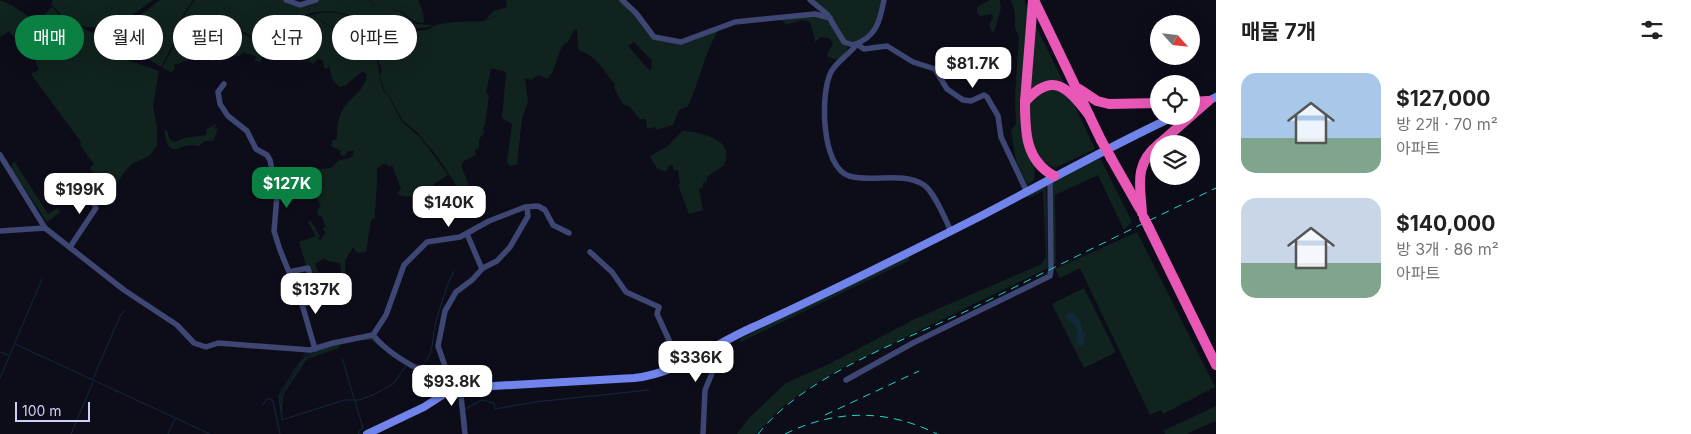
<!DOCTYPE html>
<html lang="ko">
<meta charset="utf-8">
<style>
:root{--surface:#fff;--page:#f2f2f2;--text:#202124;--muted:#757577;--accent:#0b8043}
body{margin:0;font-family:Inter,"Noto Sans KR",sans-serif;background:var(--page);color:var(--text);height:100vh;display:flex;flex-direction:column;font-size:19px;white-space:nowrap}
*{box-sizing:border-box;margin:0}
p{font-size:16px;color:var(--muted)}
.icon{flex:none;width:28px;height:28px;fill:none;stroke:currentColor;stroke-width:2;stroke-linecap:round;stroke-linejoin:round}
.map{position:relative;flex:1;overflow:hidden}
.details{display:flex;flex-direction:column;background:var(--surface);width:475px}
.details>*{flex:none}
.banner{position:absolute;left:15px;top:15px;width:475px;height:45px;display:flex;gap:10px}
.needle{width:32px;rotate:117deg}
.tools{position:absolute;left:1150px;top:15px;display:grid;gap:10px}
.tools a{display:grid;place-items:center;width:50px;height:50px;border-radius:50%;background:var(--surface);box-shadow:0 5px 20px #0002;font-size:25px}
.scale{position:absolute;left:15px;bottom:12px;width:75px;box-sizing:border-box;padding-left:5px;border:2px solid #cdd0f8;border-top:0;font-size:14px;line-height:18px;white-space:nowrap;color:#cdd0f8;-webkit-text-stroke:4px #0d0d1a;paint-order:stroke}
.price{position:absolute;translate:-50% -42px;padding:0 11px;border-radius:10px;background:#fff;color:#222;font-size:16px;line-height:32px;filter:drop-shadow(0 1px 2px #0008)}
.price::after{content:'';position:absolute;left:50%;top:30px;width:15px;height:11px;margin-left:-8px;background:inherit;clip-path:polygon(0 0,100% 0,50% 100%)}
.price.on{background:var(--accent);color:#fff}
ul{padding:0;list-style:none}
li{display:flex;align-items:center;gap:15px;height:125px;padding:0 25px}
li span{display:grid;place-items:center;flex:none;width:140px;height:100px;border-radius:15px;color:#555}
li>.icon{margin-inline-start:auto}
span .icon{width:60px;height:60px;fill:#fffc;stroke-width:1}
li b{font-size:21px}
h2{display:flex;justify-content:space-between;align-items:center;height:60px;padding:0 25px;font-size:21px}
.tag{padding:0 18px;border-radius:22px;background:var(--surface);box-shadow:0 5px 20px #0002;font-size:18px;line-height:45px}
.tag.on{background:var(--accent);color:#fff}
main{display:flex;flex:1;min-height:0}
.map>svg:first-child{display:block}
</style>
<main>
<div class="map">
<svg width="1216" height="434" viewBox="0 0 1216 434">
<rect width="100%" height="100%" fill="#0d0d1a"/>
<!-- green -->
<g fill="#11231f" fill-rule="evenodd">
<path d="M0,0L13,6L37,22L52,7C55,10 57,13 60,16C63,18 96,35 100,36C113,38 114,31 124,45L118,43L112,44L118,57L159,71L153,106L157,127V146L149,156L132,164L125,171L118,182L111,185L106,198L98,205L95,199L105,190L90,168L94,164L80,145L81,142L31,74L39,70L32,52L36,49L32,41L28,42L22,51L20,45L9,31L0,37Z"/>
<path d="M53,0H153L132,15L109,27L103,28L86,27L62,16L51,4Z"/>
<path d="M160,0H193L180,20L174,43L161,67L125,44L120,37L124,36L121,31L131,25V22Z"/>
<path d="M195,0H284L305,6L319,0H369L375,6L370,0H418L423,12L424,23C408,23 405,8 392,10L399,11L416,24L432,25C425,30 416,26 409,31C400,30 393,31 386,37C379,38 373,32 371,25L362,23L358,18C331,7 309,9 283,26C277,31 272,37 264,39C252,40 246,30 234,29L189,39L170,53L189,40L235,30L254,39L264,41L289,24L312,15L376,57L383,91L387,93L402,122L421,138L448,175L434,184L433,189C423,193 406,201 397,193L401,189L392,165L389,167L387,164H383L377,169C378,186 375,201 375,218L371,220L366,252L357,253L353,247L345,261L346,281H342L340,263L328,261L324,258L315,264L319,273L312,272L310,265H306L299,242L316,236L308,222L310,220L320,236L318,238L320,241L325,233L323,228L326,227L322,217L318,215L317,210L321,206L310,186L300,192L298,186L308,180L310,170L331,168L338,161L352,157L354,151H348L344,156L340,155L341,151L331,146L333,140H337C336,129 338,115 345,106C354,95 365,89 367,75L363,71L347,84L340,87L333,81L329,66L328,69L324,68L323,61L318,59L313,64L309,61L313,50L307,48L302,41L294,43L291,40L284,41L283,47L280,48L279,51L272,57H262L261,62L254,61L257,57L243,52L240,56L225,55L212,62L207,47L195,49V54L191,55V59L174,65L175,70L171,72L162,68L175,44L180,21Z"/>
<path d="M506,0H621L638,18L648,32L674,43L719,29C704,53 700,81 688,106L679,110L673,125L656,130L655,127L647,129L646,119H640L629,106L623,104L614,88L615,85C604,71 596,55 578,50L577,29L574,30L568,42L562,46L552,73L547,79L538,75L531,80L525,78L528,102L522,118L517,165H509L507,161L512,124L502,118L506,72L491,68L486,93L489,95L485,125L483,128L484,133L479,139V148L475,150L476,155L464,161L461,166L469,185L462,189L463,201L453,180L436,155L418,133L403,121L387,92L384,90L380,76L382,71L377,57L313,15C326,10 342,13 355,19C360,21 363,25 369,26C371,34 379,39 387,39C398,29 412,33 426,30C431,29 432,26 436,25C442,23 449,23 456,22C471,20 484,25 497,15L484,21L494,11L507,7ZM634,42L652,61L651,70L647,68L628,46Z"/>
<path d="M813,0H883C880,17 869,46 847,42Z"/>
<path d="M990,0H1000L1001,8L994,32L991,30L989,24L993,18L992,14L980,16L977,13V7Z"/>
<path d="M1011,0H1024L1028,10L1020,129C1023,147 1038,162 1034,180L1027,185L1016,161L1011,130L1016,124L1015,97L1019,37L1015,28V12Z"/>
<path d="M818,16C836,23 834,37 848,47L847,52L838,60L828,57L827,55L833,43L829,38L821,37L814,43L815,39L810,22L801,20L786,25L782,20Z"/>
<path d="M1035,24L1065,86L1032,90L1027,87Z"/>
<path d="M1048,88L1069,94L1095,149L1055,168C1024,155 1029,128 1030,100Z"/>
<path d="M216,124L214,128L218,129L213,141H205L199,146C179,140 170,165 164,130H167L170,140L175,142L184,138L206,135L207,129Z"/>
<path d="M683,131C701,132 737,140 724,165L707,177V181L703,183V187L699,189L703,210L689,214L678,185L680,183L678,170H674L673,165L669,166L666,172L657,168L650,156L668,146L680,133Z"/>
<path d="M1100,158L1132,222L1124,230L1098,175L1055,195L1056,263L1053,265L1051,182Z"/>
<path d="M14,161L48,214L58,208L60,212L47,222L11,168Z"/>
<path d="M1046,184L1048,268L840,369L813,385L782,407L755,434H737L749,418L786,383L829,364L917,318L1042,264L1046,256L1043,191L1029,198L1027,194Z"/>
<path d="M1137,232L1215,387L1163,414L1161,410L1150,415L1080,268L1060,278L1055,269Z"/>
<path d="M908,255L910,260L741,342L740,339Z"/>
<path d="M1084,288L1116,352L1084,368L1052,304Z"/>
<path d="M372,337L407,363L405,365L371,340H361L339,345V348L307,359L283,395L282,418L280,397L304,358L331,346L307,353L303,357L280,393L278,400L279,394L305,353L342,341Z"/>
<path d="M1216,406V421L1186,434H1165L1163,431Z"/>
</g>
<!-- water -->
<path fill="#12293a" d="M1069,312C1080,315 1083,325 1082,334L1086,331L1083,346L1079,345L1076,341C1079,328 1077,325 1065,318L1066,315Z"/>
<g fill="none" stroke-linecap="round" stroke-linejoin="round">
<!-- stream -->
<g stroke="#12293a" stroke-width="1">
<path d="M15,344L210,434"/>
<path d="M330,347L307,355L297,367L279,396L282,420L344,400H359L373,395L393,384L406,366"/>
<path d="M0,352L8,355"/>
<path d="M342,358L363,428L358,431L359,434"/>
<path d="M415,364L422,366C436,351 431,335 437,318C442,302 446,286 454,271"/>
<path d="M0,378L42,279"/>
<path d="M93,379L120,316L125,310"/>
<path d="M263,405L268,398L273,401L280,434"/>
<path d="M465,409L482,400L494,403L495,409L535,402L649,390"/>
<path d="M466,417L467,426"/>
<path d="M71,434L93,382"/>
<path d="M168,434L175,419"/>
</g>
<!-- street -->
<g stroke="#3e4673" stroke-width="5.5">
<path d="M286,0L300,5L316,0"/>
<path d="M622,0L636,13L654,37L681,42L735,22L815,14L830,18"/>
<path d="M810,0L827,14L844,42L853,45C876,38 880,21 884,0"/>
<path d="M224,84L218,92L220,104L228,116L247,131L256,149L267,155L270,160L277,196L274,231L280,250L289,272L308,268L317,299L302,305"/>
<path d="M0,155L45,228"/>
<path d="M0,231L45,228L124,290L177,325L194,343L206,347L218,343L310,350L333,343L373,335C393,360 427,372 452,389"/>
<path d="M951,231C945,219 935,193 924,185C902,171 873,183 849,176C821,167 820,93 831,72C838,60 849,55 857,44L864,49L887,46L913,62L935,69L947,89L963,100L971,101L984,95L987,97L998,116L1001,137L1027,192"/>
<path d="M467,234L482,269"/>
<path d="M70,247L96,208L91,197L82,183"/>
<path d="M590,252L612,272L626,292L659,307L657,314L680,364"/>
<path d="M297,287L315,349"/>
<path d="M373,335L386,315L404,265L427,242L460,237L489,221L525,207L538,206L545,210L553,225L569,233"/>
<path d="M846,380L913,343L1050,276L1051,269L1050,179"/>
<path d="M449,387L446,369L438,346L445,311L456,292L472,280L483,268L497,261L510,247L528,216L527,207"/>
<path d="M465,434L461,396L465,390"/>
<path d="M703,434L705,390L726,340"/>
</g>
<!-- secondary -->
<g stroke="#7184ec" stroke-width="8">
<path d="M1191,109L1216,97"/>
<path d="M367,434L424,407L452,389L465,390L476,387L634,378C676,374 713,345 751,328C826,294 900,257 973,220C1041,185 1106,148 1175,116"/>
</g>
<!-- highway -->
<g stroke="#e958b7" stroke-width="10">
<path d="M1033,0L1025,102C1053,70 1068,88 1089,115"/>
<path d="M1034,0L1101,140"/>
<path d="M1079,89L1097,101L1109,104L1159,103"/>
<path d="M1025,102C1025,131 1025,160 1054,176"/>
<path d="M1191,102L1208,101"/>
<path d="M1159,144L1208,101"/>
<path d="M1111,158L1140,209"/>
<path d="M1142,213C1140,184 1134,164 1159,144"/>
<path d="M1149,228L1216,365"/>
</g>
<!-- rail -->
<g stroke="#1dd5c7" stroke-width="1" stroke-dasharray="8 6" stroke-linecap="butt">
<path d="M825,415L919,371"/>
<path d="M758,434C806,374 906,340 975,307C1055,267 1135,227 1216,188"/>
<path d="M785,434C835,409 888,409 937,434"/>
</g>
<!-- highway-bridge -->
<g stroke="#e958b7" stroke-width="10">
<path d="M1101,140L1111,158"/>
<path d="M1144,218L1149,228"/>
</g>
</g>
</svg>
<div class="tools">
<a><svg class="needle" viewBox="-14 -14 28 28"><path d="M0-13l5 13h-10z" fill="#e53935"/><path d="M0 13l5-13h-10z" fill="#757577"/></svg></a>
<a><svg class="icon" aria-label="locate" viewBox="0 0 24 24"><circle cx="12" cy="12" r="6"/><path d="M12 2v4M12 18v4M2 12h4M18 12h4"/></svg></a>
<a><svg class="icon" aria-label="layers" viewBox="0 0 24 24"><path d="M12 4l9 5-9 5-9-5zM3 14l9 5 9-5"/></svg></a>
</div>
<div class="scale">100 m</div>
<b class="price" style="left:973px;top:89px">$81.7K</b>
<b class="price on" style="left:287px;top:209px">$127K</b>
<b class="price" style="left:80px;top:215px">$199K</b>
<b class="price" style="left:449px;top:228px">$140K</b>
<b class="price" style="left:316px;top:315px">$137K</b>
<b class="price" style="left:696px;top:383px">$336K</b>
<b class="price" style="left:452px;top:407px">$93.8K</b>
<div class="banner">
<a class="tag on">매매</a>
<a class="tag">월세</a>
<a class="tag">필터</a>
<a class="tag">신규</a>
<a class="tag">아파트</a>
</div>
</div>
<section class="details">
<h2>매물 7개<svg class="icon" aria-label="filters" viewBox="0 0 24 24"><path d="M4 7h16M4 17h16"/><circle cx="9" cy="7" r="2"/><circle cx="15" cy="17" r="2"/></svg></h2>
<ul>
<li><span style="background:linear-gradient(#a9c7e8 65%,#7fa58c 0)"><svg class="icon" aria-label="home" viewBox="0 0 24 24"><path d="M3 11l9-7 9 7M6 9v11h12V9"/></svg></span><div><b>$127,000</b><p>방 2개 · 70 m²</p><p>아파트</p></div></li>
<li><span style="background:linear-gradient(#c9d6e8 65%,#7fa58c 0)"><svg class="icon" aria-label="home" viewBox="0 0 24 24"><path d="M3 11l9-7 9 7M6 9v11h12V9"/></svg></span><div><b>$140,000</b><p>방 3개 · 86 m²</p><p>아파트</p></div></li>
</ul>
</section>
</main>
